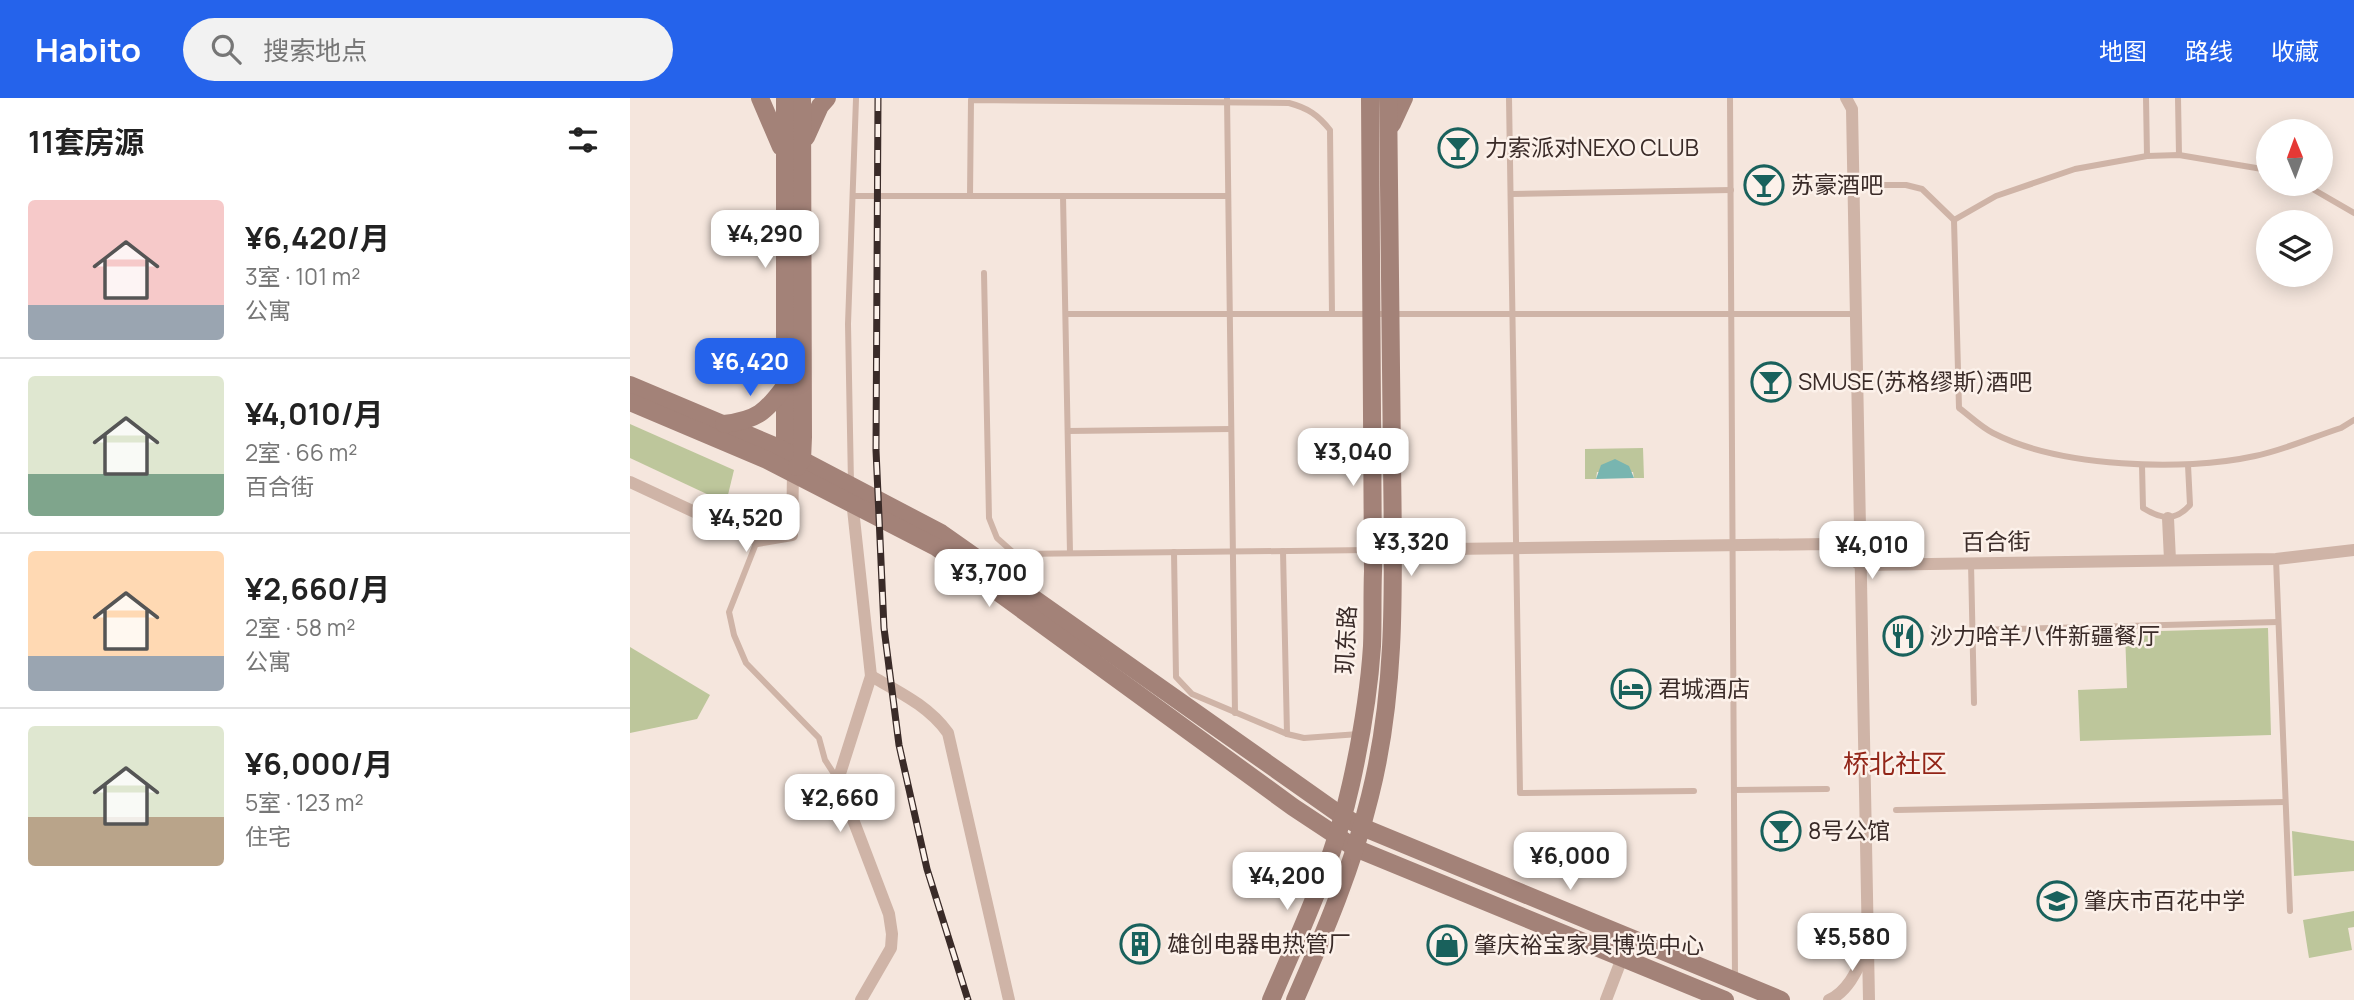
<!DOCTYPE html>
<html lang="zh">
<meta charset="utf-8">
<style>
:root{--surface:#fff;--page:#f2f2f2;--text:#222;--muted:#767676;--line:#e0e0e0;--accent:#2563eb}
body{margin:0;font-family:Manrope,"Noto Sans SC",sans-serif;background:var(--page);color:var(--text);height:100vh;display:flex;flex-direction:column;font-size:26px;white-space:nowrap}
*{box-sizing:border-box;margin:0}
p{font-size:23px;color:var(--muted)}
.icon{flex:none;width:38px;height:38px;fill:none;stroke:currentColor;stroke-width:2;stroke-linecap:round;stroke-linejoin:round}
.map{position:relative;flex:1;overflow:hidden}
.panel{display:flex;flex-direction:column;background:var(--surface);width:630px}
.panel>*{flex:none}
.needle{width:46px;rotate:359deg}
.buttons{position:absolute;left:1626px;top:21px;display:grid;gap:14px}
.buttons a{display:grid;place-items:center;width:77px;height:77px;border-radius:50%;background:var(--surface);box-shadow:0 4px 18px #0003;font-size:35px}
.price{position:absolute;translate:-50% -60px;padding:0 16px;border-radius:14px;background:#fff;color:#222;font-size:23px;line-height:46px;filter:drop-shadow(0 2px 4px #0008)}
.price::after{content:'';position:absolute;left:50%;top:42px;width:21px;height:16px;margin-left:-10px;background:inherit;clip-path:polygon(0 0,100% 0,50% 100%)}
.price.current{background:var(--accent);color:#fff}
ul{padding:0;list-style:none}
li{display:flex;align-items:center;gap:21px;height:175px;padding:0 28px}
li+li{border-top:2px solid var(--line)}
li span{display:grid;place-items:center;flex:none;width:196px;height:140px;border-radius:7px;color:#555}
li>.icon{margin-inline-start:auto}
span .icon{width:84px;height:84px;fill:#fffc;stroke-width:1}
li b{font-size:30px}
h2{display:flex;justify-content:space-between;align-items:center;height:84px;padding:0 28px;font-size:30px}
header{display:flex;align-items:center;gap:42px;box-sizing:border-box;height:98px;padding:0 35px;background:var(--accent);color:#fff}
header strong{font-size:33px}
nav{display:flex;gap:38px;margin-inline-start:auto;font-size:24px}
.search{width:490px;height:63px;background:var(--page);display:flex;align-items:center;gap:18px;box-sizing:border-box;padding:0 24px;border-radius:38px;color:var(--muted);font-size:26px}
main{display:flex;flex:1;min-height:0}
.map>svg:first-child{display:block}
</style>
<header>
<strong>Habito</strong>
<div class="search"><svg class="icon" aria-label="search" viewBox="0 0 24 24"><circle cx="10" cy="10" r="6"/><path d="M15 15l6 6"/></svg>搜索地点</div>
<nav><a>地图</a><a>路线</a><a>收藏</a></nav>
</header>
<main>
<section class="panel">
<h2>11套房源<svg class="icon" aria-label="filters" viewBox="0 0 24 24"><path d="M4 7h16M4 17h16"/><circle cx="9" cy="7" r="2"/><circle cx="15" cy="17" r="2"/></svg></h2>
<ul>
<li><span style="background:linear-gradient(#f6c9c9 75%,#9aa5b1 0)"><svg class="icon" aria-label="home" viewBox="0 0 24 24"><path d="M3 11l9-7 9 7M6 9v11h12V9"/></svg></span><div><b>¥6,420/月</b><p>3室 · 101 m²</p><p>公寓</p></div></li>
<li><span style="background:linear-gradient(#dfe7d0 70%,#7fa58c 0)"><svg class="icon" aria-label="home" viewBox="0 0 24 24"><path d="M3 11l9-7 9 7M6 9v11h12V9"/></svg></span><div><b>¥4,010/月</b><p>2室 · 66 m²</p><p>百合街</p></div></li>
<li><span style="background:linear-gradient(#ffd9b3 75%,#9aa5b1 0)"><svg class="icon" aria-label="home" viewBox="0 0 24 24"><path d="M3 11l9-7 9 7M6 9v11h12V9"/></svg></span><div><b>¥2,660/月</b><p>2室 · 58 m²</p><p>公寓</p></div></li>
<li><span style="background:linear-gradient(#dfe7d0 65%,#b9a48a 0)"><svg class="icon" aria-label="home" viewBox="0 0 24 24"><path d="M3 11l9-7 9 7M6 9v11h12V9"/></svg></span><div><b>¥6,000/月</b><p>5室 · 123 m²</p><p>住宅</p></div></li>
</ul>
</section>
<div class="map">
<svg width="1724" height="902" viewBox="0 0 1724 902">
<rect width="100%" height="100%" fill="#f5e6dd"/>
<!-- green -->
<g fill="#bdc69b">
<path d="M0,326L104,372L96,405L0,360Z"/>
<path d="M1013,350L1014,380H1004L1003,374H967L966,381H955V351Z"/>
<path d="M1638,530L1641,637L1450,643L1448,592L1497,590L1495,534Z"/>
<path d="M0,549L80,597L67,621L0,635Z"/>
<path d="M1662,733L1724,743V773L1664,778Z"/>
<path d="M1724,813V829L1718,830L1722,852L1679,860L1673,822Z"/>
</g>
<!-- water -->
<path fill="#78b5b0" d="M985,361L999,368L1004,380L966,381L971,367Z"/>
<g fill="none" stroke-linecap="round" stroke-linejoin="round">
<!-- lane -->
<g stroke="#cfb4a7" stroke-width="6">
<path d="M597,0L605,615"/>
<path d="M879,0L890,695L1064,693"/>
<path d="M1100,0L1105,880"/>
<path d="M1516,0L1517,58"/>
<path d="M1548,0L1549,57"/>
<path d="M1638,72L1549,57L1517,58L1445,71L1366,98L1324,122L1329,310C1340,318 1351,329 1363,335C1429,369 1553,374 1625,358C1654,352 1683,339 1711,330L1724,322"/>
<path d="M1674,86L1724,115"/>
<path d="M1223,87H1276L1292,91L1324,122"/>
<path d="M881,96L1101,92"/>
<path d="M223,98H598"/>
<path d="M340,98L341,2L659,5C678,10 688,17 700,32L702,216"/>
<path d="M433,98L440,455"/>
<path d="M354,175L359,420L367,440L385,456L740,452"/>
<path d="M436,216H1226"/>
<path d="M438,333L601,331"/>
<path d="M1512,367L1513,410C1531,421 1545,424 1560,407L1558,367"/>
<path d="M221,386L218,226L226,1"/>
<path d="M127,443L99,514L104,537L116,565L189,640L195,662L208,682"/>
<path d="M653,453L657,636"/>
<path d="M544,454L546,579L562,596L657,636L674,640L729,636"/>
<path d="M1646,461L1660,813"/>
<path d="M1341,465L1344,605"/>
<path d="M1343,532L1648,524"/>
<path d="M1104,692L1197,691"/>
<path d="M1266,712L1655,704"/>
</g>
<!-- street -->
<g stroke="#cfb4a7" stroke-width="12">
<path d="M1216,0L1222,11L1239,902"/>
<path d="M0,384L127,443L162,437L163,375"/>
<path d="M222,402L241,578L208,682L259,816L262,836L261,850L231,902"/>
<path d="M1538,420L1540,462"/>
<path d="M743,452L1196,446L1231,467L1646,461L1724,452"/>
<path d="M241,578C269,594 299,608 318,635L379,902"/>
<path d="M976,902L1000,839"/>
<path d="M1199,902C1219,893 1228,870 1237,851"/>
</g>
<!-- secondary -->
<g stroke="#a38278" stroke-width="18">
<path d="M130,0L151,49"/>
<path d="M155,0V353L157,360"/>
<path d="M762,26L774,0"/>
<path d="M176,39L190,8L197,0"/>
<path d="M0,287L147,349L311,435L712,718L732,729L1151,902"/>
<path d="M0,304L137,362L306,449L663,709L725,750L1095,902"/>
<path d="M94,326C127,322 136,314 155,288"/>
<path d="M167,369L172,362L173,339L172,0"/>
<path d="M641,902C671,832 705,760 721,686C731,641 739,594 742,548C743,523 742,498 743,473L740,0"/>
<path d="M665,902C694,836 723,768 740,698C768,587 763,474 762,361C760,240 760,120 758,0"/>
</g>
<!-- rail casing -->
<g stroke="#3a2b28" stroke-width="7">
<path id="rail" d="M248,0L246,352L254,530L269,647L297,771L338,902"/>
</g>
<!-- rail -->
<use href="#rail" stroke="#fcf1ea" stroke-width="4.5" stroke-dasharray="13" stroke-linecap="butt"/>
</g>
<!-- icons -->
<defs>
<g id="bar-ring" transform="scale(2.0125)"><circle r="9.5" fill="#fcf1ea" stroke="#19615c" stroke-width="1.5"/><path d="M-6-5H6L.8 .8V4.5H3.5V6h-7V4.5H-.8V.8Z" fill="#19615c"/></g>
<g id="restaurant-ring" transform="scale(2.0125)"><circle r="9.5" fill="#fcf1ea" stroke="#19615c" stroke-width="1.5"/><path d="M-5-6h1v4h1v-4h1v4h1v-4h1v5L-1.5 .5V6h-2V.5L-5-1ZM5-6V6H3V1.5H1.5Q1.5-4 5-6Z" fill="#19615c"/></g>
<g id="hotel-ring" transform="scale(2.0125)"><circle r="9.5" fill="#fcf1ea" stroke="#19615c" stroke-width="1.5"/><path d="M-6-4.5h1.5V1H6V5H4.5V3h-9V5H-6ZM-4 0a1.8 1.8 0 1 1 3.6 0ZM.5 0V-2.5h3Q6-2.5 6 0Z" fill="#19615c"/></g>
<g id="school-ring" transform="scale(2.0125)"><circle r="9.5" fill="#fcf1ea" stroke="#19615c" stroke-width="1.5"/><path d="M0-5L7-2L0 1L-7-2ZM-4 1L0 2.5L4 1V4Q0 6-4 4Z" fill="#19615c"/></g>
<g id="building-ring" transform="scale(2.0125)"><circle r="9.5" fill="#fcf1ea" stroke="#19615c" stroke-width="1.5"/><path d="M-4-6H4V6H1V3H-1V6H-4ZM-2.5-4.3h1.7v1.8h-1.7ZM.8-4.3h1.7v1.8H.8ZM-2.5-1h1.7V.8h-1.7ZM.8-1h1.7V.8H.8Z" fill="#19615c"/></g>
<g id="shop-ring" transform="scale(2.0125)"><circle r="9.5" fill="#fcf1ea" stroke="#19615c" stroke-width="1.5"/><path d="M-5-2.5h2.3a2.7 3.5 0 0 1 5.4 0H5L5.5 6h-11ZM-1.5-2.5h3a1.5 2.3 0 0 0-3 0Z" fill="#19615c"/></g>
</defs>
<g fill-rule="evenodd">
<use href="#bar-ring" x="828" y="50"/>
<use href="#bar-ring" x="1134" y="87"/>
<use href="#bar-ring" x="1141" y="284"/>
<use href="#restaurant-ring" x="1273" y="538"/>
<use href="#hotel-ring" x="1001" y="591"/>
<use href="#bar-ring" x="1151" y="733"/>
<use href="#school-ring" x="1427" y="803"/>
<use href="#building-ring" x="510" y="846"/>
<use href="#shop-ring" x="817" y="847"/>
</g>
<g text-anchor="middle" stroke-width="5" stroke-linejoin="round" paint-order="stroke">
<!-- poi labels -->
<g font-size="23" fill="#3a2b28" stroke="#fcf1ea" text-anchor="start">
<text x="855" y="58">力索派对NEXO CLUB</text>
<text x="1161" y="95">苏豪酒吧</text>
<text x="1168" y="292">SMUSE(苏格缪斯)酒吧</text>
<text x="1300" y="546">沙力哈羊八件新疆餐厅</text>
<text x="1028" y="599">君城酒店</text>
<text x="1178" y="741">8号公馆</text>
<text x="1454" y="811">肇庆市百花中学</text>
<text x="537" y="854">雄创电器电热管厂</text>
<text x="844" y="855">肇庆裕宝家具博览中心</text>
</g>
<!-- street labels -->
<g font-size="23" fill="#3a2b28" stroke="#fcf1ea">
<text transform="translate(1366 444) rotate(-1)" y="8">百合街</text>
<text transform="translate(716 542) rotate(-87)" y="8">玑东路</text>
</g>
<!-- quarter labels -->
<g font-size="26" fill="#922518" stroke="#fcf1ea">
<text x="1265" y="675">桥北社区</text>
</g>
</g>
</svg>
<div class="buttons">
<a><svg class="needle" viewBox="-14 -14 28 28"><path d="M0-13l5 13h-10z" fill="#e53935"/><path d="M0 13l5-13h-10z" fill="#767676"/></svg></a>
<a><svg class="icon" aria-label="layers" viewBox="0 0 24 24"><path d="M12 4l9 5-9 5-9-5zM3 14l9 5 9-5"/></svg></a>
</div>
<b class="price" style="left:135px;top:172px">¥4,290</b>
<b class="price current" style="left:120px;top:300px">¥6,420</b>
<b class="price" style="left:723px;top:390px">¥3,040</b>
<b class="price" style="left:116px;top:456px">¥4,520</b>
<b class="price" style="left:781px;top:480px">¥3,320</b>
<b class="price" style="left:1242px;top:483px">¥4,010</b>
<b class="price" style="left:359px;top:511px">¥3,700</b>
<b class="price" style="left:210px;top:736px">¥2,660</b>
<b class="price" style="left:940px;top:794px">¥6,000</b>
<b class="price" style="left:657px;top:814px">¥4,200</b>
<b class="price" style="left:1222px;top:875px">¥5,580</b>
</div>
</main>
